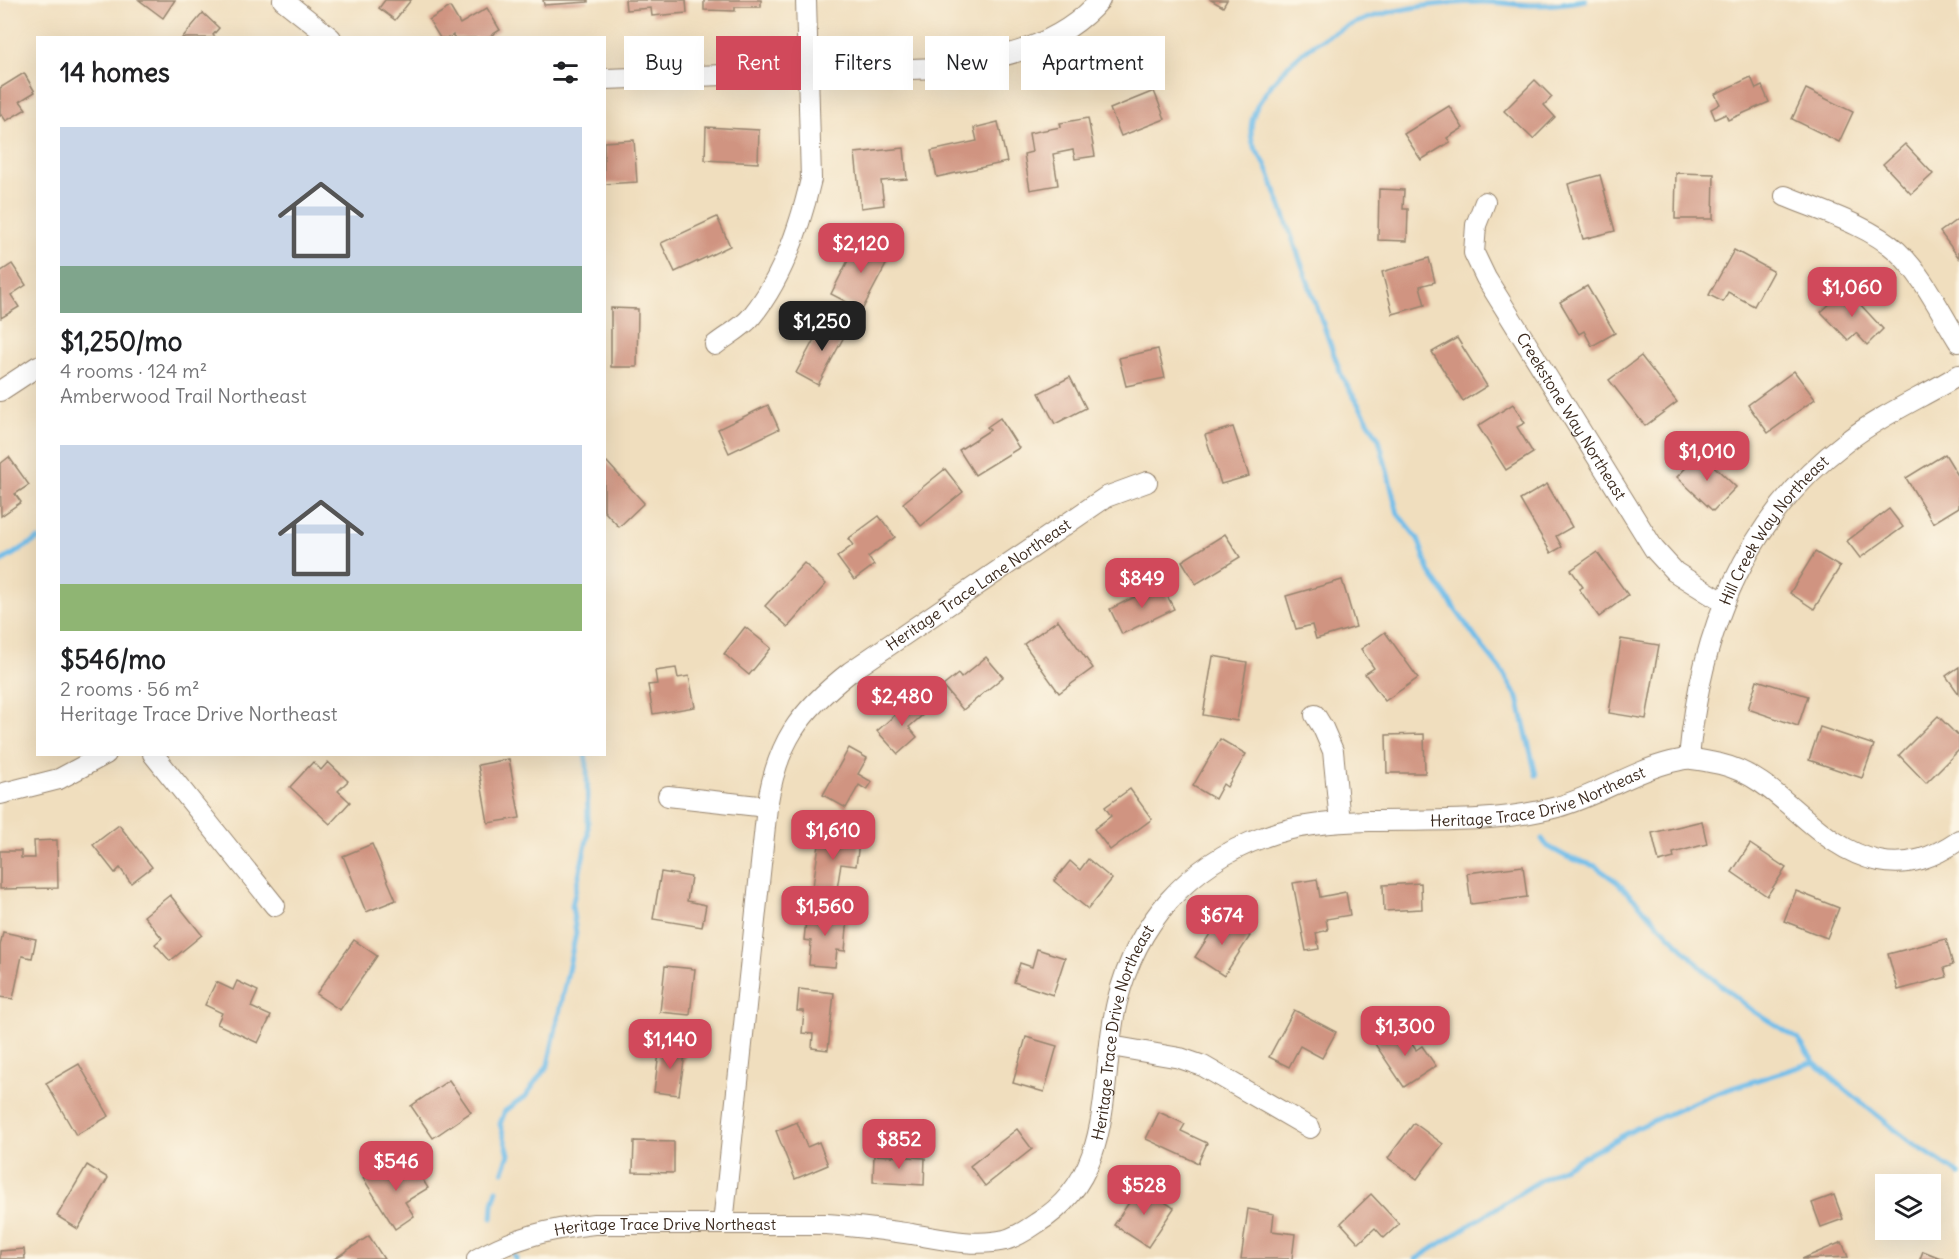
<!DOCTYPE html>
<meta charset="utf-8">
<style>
:root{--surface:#fff;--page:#f2f2f2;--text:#202124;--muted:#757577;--accent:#d1495b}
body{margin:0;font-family:Delius,sans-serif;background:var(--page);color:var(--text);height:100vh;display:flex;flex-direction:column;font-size:22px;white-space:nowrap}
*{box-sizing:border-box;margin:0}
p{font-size:20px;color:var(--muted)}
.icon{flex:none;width:33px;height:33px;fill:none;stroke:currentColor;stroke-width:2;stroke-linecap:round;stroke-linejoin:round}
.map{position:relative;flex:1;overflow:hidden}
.drawer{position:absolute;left:36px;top:36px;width:570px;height:720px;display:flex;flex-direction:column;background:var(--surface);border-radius:0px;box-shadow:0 6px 24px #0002}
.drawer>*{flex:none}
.hud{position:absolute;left:624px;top:36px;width:570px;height:54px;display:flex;gap:12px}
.controls{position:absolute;left:1875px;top:1174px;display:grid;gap:12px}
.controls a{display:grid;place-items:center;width:66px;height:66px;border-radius:0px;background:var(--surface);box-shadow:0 6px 24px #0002;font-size:30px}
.price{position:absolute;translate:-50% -51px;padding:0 14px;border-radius:12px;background:var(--accent);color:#fff;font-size:20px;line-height:39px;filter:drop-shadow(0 2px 3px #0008)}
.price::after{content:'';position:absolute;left:50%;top:36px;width:18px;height:14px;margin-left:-9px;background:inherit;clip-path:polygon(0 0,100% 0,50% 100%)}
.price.selected{background:#222;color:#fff}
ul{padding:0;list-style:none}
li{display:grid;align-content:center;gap:12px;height:318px;padding:0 24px}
li span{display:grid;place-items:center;height:186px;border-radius:0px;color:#555}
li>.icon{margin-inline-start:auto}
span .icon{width:108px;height:108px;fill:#fffc;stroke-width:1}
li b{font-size:26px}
h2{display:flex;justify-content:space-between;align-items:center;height:72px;padding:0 24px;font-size:26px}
.chip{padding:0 21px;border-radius:0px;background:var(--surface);box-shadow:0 6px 24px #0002;font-size:21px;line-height:54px}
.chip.selected{background:var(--accent);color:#fff}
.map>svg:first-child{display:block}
</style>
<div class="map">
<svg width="1959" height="1259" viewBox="0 0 1959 1259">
<rect width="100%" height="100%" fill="#fcf5e5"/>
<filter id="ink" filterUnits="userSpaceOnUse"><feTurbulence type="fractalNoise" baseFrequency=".0167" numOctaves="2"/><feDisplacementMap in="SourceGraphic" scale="12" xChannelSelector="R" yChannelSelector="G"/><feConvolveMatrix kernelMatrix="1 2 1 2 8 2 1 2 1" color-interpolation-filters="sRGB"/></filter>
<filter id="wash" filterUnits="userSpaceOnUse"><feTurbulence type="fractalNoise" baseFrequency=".008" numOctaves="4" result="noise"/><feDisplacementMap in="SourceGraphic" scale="24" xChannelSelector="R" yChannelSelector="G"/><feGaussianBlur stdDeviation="1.35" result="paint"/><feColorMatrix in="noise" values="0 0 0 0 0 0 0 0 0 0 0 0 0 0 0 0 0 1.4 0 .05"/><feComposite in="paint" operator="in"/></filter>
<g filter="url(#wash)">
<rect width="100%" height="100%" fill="#f0debe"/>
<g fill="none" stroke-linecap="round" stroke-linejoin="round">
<!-- stream -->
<g stroke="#70bdea" stroke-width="5">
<path d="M0,562L38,539"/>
<path d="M1536,775L1518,698L1501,670L1477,640L1430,573L1418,539L1398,514L1379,439L1342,377L1275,190C1272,181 1269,172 1265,164C1261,157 1254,149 1252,140C1247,116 1261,98 1275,80C1325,18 1406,3 1481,2C1499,2 1517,5 1535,5C1552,5 1568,3 1585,0"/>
<path d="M1542,839L1547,846L1567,857L1595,866L1617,882L1711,977L1753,1011L1798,1039L1814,1062L1846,1090L1909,1141L1959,1174"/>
<path d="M503,1171L509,1154L500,1124L505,1111L525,1097L548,1065L576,933L572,906L588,835L587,765L585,754"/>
<path d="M492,1218L493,1203L497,1190"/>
<path d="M514,1256L516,1259"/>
<path d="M1416,1259L1542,1179L1637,1128L1710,1095L1814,1062"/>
</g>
</g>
<g id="blocks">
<!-- building -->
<g fill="#d09481">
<path d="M139,0H175L163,18Z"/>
<path d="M385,0H411L395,20L379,8Z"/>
<path d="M543,0H588V2L544,5Z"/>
<path d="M625,0H686L687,13L652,16L651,8L626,10Z"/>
<path d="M704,0H761V7H735V11L704,10Z"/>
<path d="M1211,0H1227L1223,7Z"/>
<path d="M450,7L460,24L487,8L500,30L487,38H454L453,35L449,38H440L429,20Z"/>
<path d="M203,13L219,28L213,35L216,38H182Z"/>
<path d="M24,73L35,92L20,101L26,109L6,121L2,115L0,116V88Z"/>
<path d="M1751,77L1756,89L1762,86L1769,102L1728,120L1726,114L1715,119L1711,109L1720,104L1715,94Z"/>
<path d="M1535,80L1552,97L1544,105L1555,117L1533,139L1504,111Z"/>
<path d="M1806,89L1853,112L1839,142L1792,119Z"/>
<path d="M1154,91L1165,119L1121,136L1110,109Z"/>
<path d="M1449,106L1463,128L1447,138L1450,142L1421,160L1404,134Z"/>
<path d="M1088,118L1095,156L1075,159L1073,150L1053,154L1058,185L1030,190L1024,154L1032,152L1029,133L1061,127L1060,123Z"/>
<path d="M998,122L1007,162L937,177L931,151L977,141L974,128Z"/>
<path d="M706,127L759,130L758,163L705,160Z"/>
<path d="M634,140L637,182L604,184V142Z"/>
<path d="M1905,144L1933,174L1911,194L1883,164Z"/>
<path d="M904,148L907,179L881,181L884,205L861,208L855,153Z"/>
<path d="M1676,173L1714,174L1713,219H1675Z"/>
<path d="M1600,175L1615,231L1583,239L1568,184Z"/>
<path d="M1379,189L1404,190L1403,209H1408L1407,241L1378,240Z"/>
<path d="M717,217L730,246L675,272L661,243Z"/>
<path d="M1959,218V258L1940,232Z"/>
<path d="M859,239L891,255L862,310L831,294Z"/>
<path d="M1734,250L1773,271L1754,306L1728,292L1723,302L1709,295Z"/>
<path d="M1429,258L1435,282L1420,286L1425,305L1393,314L1382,272Z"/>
<path d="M12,264L26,285L11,295L19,307L1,318L0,272Z"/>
<path d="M1587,286L1615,333L1592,346L1584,331L1579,334L1560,302Z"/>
<path d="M1846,289L1883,329L1867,345L1856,333L1848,340L1821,312Z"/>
<path d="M611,308L638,309L637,367H611Z"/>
<path d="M825,319L847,331L818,385L796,373Z"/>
<path d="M1457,338L1487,386L1463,401L1432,352Z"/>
<path d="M1158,349L1165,378L1126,386L1119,358Z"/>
<path d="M1641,356L1677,402L1645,426L1609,380Z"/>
<path d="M1794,371L1815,399L1768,433L1748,405Z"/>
<path d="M1070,377L1086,408L1055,424L1039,393Z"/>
<path d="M1513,404L1525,423L1517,427L1533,453L1506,470L1478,426Z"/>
<path d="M768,405L779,429L729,453L718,429Z"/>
<path d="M1000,418L1019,448L975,475L959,450L990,430L987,427Z"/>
<path d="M1233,427L1249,476L1221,484L1205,435Z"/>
<path d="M1700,453L1736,487L1713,511L1677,477Z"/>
<path d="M1945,454L1959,477V507L1933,523L1906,478Z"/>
<path d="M9,457L29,485L15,494L21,502L1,516L0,464Z"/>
<path d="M607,462L644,503L619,527L604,511V464Z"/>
<path d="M945,469L963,492L921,526L903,503Z"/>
<path d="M1547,484L1572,527L1556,536L1562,547L1551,553L1520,500Z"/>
<path d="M1889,509L1903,527L1860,558L1847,541Z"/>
<path d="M879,516L895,537L868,557L874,565L854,580L837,557L853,545L848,539Z"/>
<path d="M1225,534L1240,557L1196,584L1182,561Z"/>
<path d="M1597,552L1628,595L1599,617L1579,589L1583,587L1571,570Z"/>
<path d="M1815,552L1840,567L1814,609L1790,593Z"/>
<path d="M804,563L826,584L788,627L765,606Z"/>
<path d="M1342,580L1356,627L1316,639L1312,625L1296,629L1286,596Z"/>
<path d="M1161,584L1174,609L1122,634L1110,609Z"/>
<path d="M1058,620L1093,668L1059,693L1024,644Z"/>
<path d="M745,627L771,648L749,675L724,654Z"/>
<path d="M1385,632L1418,678L1385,701L1365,674L1374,668L1361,649Z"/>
<path d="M1621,639L1659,645L1646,719L1609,713Z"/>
<path d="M1213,656L1247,662L1237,721L1203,715Z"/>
<path d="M986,657L1003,677L963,710L943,686L958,674L961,678Z"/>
<path d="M1959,667V694L1946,676Z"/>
<path d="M676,668L678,678L689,676L695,707L653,714L648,685L657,684L655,671Z"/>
<path d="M1757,680L1808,696L1798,726L1748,709Z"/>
<path d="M914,698L926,712L909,727L917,737L898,754L877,731Z"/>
<path d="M1938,716L1959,737V750L1926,783L1899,755Z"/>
<path d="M1820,727L1874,745L1862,778L1809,760Z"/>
<path d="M1424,734L1425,773H1387L1386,735Z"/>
<path d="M1220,739L1246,754L1227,787L1223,784L1215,799L1193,786Z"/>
<path d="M849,748L867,758L858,774L872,782L867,790L859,785L846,808L823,795Z"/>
<path d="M509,759L520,818L488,823L478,765Z"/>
<path d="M313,762L321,770L328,762L348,781L338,791L350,802L330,824L290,787Z"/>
<path d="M1130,789L1152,819L1110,850L1094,829L1111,816L1105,807Z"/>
<path d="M1702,821L1707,844L1673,853L1674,858L1659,862L1652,833Z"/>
<path d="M119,825L152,867L131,883L120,868L115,873L93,845Z"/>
<path d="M820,838L859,843L856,866L841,864L837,889L813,886Z"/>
<path d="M57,840L58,888L0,889V851H21V858H35L34,841Z"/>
<path d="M372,844L396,900L366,912L343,856Z"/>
<path d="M1750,844L1786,868L1767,896L1732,872Z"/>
<path d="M1088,859L1112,879L1088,909L1054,881L1070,861L1080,870Z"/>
<path d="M1523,866L1527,897L1471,904L1467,873Z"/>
<path d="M661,872L691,877L687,901L706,905L702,927L653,919Z"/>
<path d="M1317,879L1320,897L1346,892L1350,915L1326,919L1328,930L1316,933L1319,949L1306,951L1293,883Z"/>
<path d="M1421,883L1422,909L1384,911L1383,885Z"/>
<path d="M1796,891L1839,908L1827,938L1784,921Z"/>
<path d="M170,895L202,935L170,961L155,944L162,938L144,916Z"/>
<path d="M807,910L848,916L845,951L837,950L835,967L809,965L811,941L804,940Z"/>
<path d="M1221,917L1250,936L1224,976L1195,957Z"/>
<path d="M3,932L36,939L32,958L22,956L13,999L0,997V946Z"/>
<path d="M1946,939L1953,965L1944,968L1947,977L1898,990L1888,954Z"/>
<path d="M354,940L377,956L340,1010L316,994Z"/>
<path d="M1037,949L1065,958L1053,995L1014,982L1020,963L1032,967Z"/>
<path d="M665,966L695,969L690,1015L660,1012Z"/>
<path d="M237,981L258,991L251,1007L271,1016L258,1043L217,1024L222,1013L205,1005L216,982L233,990Z"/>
<path d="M799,989L834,993L828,1050L812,1048L813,1034L802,1033L804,1011H797Z"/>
<path d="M1294,1010L1336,1032L1322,1058L1300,1046L1289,1067L1269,1057Z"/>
<path d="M1400,1027L1416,1050L1422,1046L1436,1066L1404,1087L1375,1044Z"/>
<path d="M1026,1037L1057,1046L1044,1092L1013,1083Z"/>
<path d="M660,1045L686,1047L679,1095L654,1092Z"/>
<path d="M79,1064L109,1116L76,1135L46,1083Z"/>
<path d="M449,1080L471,1112L433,1138L411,1106Z"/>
<path d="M1159,1112L1185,1124L1181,1131L1207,1143L1198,1163L1146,1139Z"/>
<path d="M797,1122L807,1147L819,1142L828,1165L795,1179L776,1131Z"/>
<path d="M1414,1123L1443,1144L1417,1179L1388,1158Z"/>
<path d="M1017,1129L1032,1149L985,1186L970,1166Z"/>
<path d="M634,1141L674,1142V1173L633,1172Z"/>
<path d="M874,1155L925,1158L924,1185L873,1182Z"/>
<path d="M412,1163L428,1188L405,1202L414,1216L395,1229L363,1178L384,1165L391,1176Z"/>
<path d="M87,1165L108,1178L78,1229L57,1216Z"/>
<path d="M1140,1186L1174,1208L1148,1247L1114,1225Z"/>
<path d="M1371,1194L1399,1224L1384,1238L1375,1228L1359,1243L1341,1223Z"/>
<path d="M1834,1195L1843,1219L1821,1227L1812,1203Z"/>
<path d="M1248,1209L1274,1214L1272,1231L1295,1234L1292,1259H1241Z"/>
<path d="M369,1236L384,1259H334Z"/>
<path d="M1842,1242L1848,1257L1802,1259Z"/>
<path d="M24,1249L25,1259H0V1251Z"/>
<path d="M1923,1251L1943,1259H1920Z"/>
</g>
</g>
</g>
<g filter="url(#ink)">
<use href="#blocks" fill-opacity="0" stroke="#96846e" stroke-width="1.5"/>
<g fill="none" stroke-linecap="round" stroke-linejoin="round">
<!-- street casing -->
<g stroke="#96846e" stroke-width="22">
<g id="street">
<path d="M283,0L331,38"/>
<path d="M604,79L941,68C999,59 1060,47 1100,0"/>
<path d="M1785,196C1821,211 1868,225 1897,251C1924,276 1940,312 1959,342"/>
<path id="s1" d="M1485,202L1476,225L1474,253L1486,278L1654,549L1675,572L1723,602"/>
<path d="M715,345C726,336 742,328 751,317C783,278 800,227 811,179L806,0"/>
<path d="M0,391L38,366"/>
<path d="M1315,715L1323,728L1333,751L1340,822"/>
<path d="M153,754L275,906"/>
<path id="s2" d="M1689,758C1700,635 1744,519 1846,442C1881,415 1921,398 1959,375"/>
<path d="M0,794L59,779L106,754"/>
<path d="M668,796L767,807"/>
<path d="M1111,1046L1180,1058L1203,1066L1310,1128"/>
<path id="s3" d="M723,1224L767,807C777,742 799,712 850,672L1106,497L1147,482"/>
<path id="s4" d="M477,1259C515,1237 550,1229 594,1224H826C855,1226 883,1230 912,1234C942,1239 975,1247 1005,1240C1016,1237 1027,1230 1037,1223C1118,1174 1098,1080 1117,1002C1136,924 1188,864 1264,837C1298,824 1335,822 1370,821C1432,820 1497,823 1557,807C1597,796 1631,772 1671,762C1678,761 1685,758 1692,759C1701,760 1711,762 1720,764C1782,778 1813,847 1879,861C1909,867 1934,857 1959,840"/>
</g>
</g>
<!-- street -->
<use href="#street" stroke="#fff" stroke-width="20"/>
</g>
</g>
<g text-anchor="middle" stroke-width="4.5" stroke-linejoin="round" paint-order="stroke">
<!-- street labels -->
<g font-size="16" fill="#3b2a1e" stroke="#fcf5e5">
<text dy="6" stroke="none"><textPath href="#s1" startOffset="243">Creekstone Way Northeast</textPath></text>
<text dy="6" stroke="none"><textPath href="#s2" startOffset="248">Hill Creek Way Northeast</textPath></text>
<text dy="6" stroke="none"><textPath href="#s3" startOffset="738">Heritage Trace Lane Northeast</textPath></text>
<text dy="6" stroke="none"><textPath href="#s4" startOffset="1326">Heritage Trace Drive Northeast</textPath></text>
<text dy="6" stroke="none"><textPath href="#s4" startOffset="788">Heritage Trace Drive Northeast</textPath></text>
<text dy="6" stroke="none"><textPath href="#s4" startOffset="194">Heritage Trace Drive Northeast</textPath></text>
</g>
</g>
</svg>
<div class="controls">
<a><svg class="icon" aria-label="layers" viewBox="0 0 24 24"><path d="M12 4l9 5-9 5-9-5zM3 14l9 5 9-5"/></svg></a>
</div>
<b class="price" style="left:861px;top:274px">$2,120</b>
<b class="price" style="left:1852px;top:318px">$1,060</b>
<b class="price selected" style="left:822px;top:352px">$1,250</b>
<b class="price" style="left:1707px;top:482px">$1,010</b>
<b class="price" style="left:1142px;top:609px">$849</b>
<b class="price" style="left:902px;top:727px">$2,480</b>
<b class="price" style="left:833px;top:861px">$1,610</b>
<b class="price" style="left:825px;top:937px">$1,560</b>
<b class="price" style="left:1222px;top:946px">$674</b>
<b class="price" style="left:1405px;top:1057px">$1,300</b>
<b class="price" style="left:670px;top:1070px">$1,140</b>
<b class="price" style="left:899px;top:1170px">$852</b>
<b class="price" style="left:396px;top:1192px">$546</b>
<b class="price" style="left:1144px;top:1216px">$528</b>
<div class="hud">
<a class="chip">Buy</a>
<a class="chip selected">Rent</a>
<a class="chip">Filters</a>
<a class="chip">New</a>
<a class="chip">Apartment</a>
</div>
<section class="drawer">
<h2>14 homes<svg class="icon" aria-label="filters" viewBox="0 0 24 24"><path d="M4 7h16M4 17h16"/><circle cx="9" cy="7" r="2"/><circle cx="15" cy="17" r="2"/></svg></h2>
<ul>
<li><span style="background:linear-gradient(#c9d6e8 75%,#7fa58c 0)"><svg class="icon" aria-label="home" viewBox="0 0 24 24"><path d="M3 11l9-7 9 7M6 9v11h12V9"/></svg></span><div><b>$1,250/mo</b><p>4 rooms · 124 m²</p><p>Amberwood Trail Northeast</p></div></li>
<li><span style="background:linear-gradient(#c9d6e8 75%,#8fb573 0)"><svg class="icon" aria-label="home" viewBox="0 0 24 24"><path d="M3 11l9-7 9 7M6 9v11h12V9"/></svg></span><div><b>$546/mo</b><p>2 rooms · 56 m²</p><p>Heritage Trace Drive Northeast</p></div></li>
</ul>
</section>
</div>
